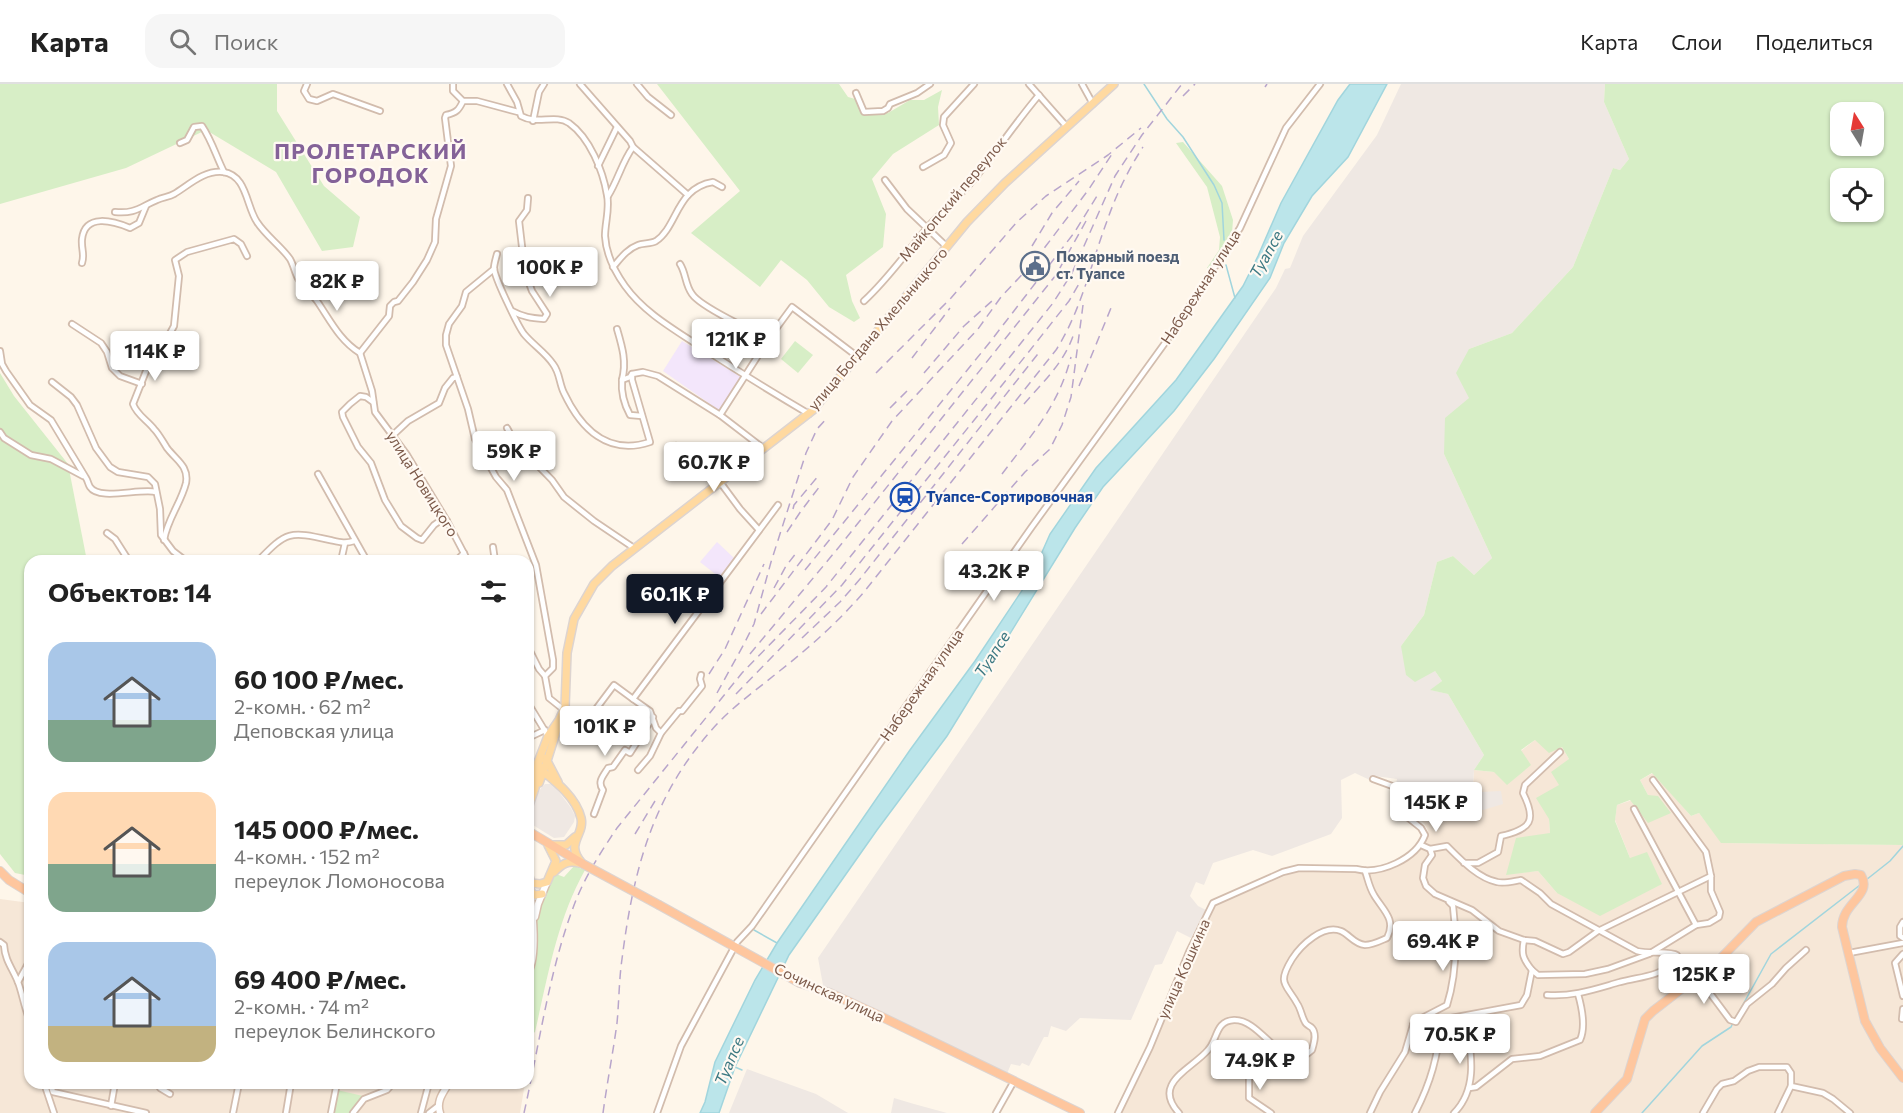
<!DOCTYPE html>
<html lang="ru">
<meta charset="utf-8">
<style>
:root{--surface:#fff;--page:#f6f6f6;--text:#222;--muted:#767676;--line:#e0e0e0;--accent:#111827}
body{margin:0;font-family:Commissioner,sans-serif;background:var(--page);color:var(--text);height:100vh;display:flex;flex-direction:column;font-size:22px;white-space:nowrap}
*{box-sizing:border-box;margin:0}
p{font-size:20px;color:var(--muted)}
.icon{flex:none;width:33px;height:33px;fill:none;stroke:currentColor;stroke-width:2;stroke-linecap:round;stroke-linejoin:round}
.map{position:relative;flex:1;overflow:hidden}
.details{position:absolute;left:24px;top:471px;width:510px;height:534px;display:flex;flex-direction:column;background:var(--surface);border-radius:18px;box-shadow:0 2px 4px #0004}
.details>*{flex:none}
.needle{width:39px;rotate:349deg}
.buttons{position:absolute;left:1830px;top:18px;display:grid;gap:12px}
.buttons a{display:grid;place-items:center;width:54px;height:54px;border-radius:12px;background:var(--surface);box-shadow:0 2px 4px #0004;font-size:30px}
.price{position:absolute;translate:-50% -51px;padding:0 14px;border-radius:6px;background:#fff;color:#222;font-size:20px;line-height:39px;filter:drop-shadow(0 2px 3px #0008)}
.price::after{content:'';position:absolute;left:50%;top:36px;width:18px;height:14px;margin-left:-9px;background:inherit;clip-path:polygon(0 0,100% 0,50% 100%)}
.price.current{background:var(--accent);color:#fff}
ul{padding:0;list-style:none}
li{display:flex;align-items:center;gap:18px;height:150px;padding:0 24px}
li span{display:grid;place-items:center;flex:none;width:168px;height:120px;border-radius:18px;color:#555}
li>.icon{margin-inline-start:auto}
span .icon{width:72px;height:72px;fill:#fffc;stroke-width:1}
li b{font-size:26px}
h2{display:flex;justify-content:space-between;align-items:center;height:72px;padding:0 24px;font-size:26px}
header{display:flex;align-items:center;gap:36px;box-sizing:border-box;height:84px;padding:0 30px;background:var(--surface);border-bottom:2px solid var(--line)}
header strong{font-size:28px}
nav{display:flex;gap:33px;margin-inline-start:auto;font-size:21px}
.search{width:420px;height:54px;background:var(--page);display:flex;align-items:center;gap:15px;box-sizing:border-box;padding:0 21px;border-radius:18px;color:var(--muted);font-size:22px}
.map>svg:first-child{display:block}
</style>
<header>
<strong>Карта</strong>
<div class="search"><svg class="icon" aria-label="search" viewBox="0 0 24 24"><circle cx="10" cy="10" r="6"/><path d="M15 15l6 6"/></svg>Поиск</div>
<nav><a>Карта</a><a>Слои</a><a>Поделиться</a></nav>
</header>
<div class="map">
<svg width="1903" height="1029" viewBox="0 0 1903 1029">
<rect width="100%" height="100%" fill="#fef6ea"/>
<!-- residential -->
<g fill="#f6e7d7">
<path d="M1535,656L1562,663L1569,675L1549,735L1550,749L1507,790L1538,787L1557,809L1630,774L1615,736L1617,721L1648,711L1640,696L1653,689L1691,732L1699,729L1722,759L1903,761V1029H1120L1213,822L1299,786L1354,788L1365,790L1390,785L1422,764L1428,747L1424,739L1409,729L1404,713L1423,702L1436,699L1459,721L1480,708L1473,701L1474,686L1494,688Z"/>
<path d="M0,815L30,819V999H525L520,1029H0Z"/>
</g>
<!-- industrial -->
<g fill="#efe8e3">
<path d="M1401,0H1605L1604,18L1629,75L1620,86L1613,84L1573,183L1512,249L1469,265V314L1444,370L1492,474L1474,491L1453,472L1437,478L1424,531L1401,562L1435,587L1442,597L1431,606L1448,610L1484,671L1474,686L1473,702L1480,708L1501,707L1503,720L1483,726L1459,721L1436,700L1423,702L1404,713L1396,701L1397,695L1375,692L1372,697L1355,689L1341,696L1342,734L1331,750L1272,772L1253,766L1213,779L1204,801L1196,798L1190,812L1198,822L1206,826L1191,854L1177,847L1162,880L1155,881L1131,936L1080,934L1066,947L1051,942L1048,953H1044L1029,982L1022,979L1020,982L1011,980L1006,992L823,901L818,874L1276,204L1285,185L1290,184L1303,152L1377,51Z"/>
<path d="M545,700H553L571,724L575,732L574,738L564,753L554,754L528,738L536,713L541,704Z"/>
<path d="M747,985L816,1010L848,1029H729Z"/>
<path d="M894,1014L914,1020L947,1029H891Z"/>
</g>
<!-- education -->
<g fill="#f3e6fb">
<path d="M682,257L741,293L720,327L663,287Z"/>
<path d="M717,458L734,474L719,493L700,478Z"/>
</g>
<!-- green -->
<g fill="#d7eec6" fill-rule="evenodd">
<path d="M0,0H277V27L324,102L360,133L353,163L322,167L276,88L206,46L126,84L0,120Z"/>
<path d="M657,0H839L848,13L859,16L866,29H888L910,16H924L942,6L938,23L939,41L893,70L872,95L886,130L883,163L846,191L852,217L860,234L854,238L829,223L807,196L781,176L760,203L691,149L740,107Z"/>
<path d="M1605,0H1903V761L1721,759L1699,729L1691,732L1652,689L1640,696L1648,711L1658,712L1671,729L1648,739L1630,716L1617,721L1615,737L1630,774L1647,768L1662,800L1600,832L1557,809L1538,787L1506,791L1516,754L1550,749L1549,735L1536,714L1559,701L1551,688L1569,675L1562,663L1549,669L1535,656L1521,666L1531,681L1507,701L1494,688L1474,686L1484,671L1448,610L1430,606L1442,597L1435,587L1415,598L1406,591L1401,562L1424,531L1437,478L1453,472L1474,491L1492,474L1444,370L1445,334L1469,314L1456,289L1469,265L1512,249L1573,183L1613,84L1620,86L1629,75L1604,18ZM1840,28H1874V62H1840ZM1840,94H1874V128H1840Z"/>
<path d="M1183,58L1222,102L1233,136L1232,149L1210,185L1207,184L1219,166L1220,153L1207,103L1176,59Z"/>
<path d="M795,257L813,271L798,289L781,275Z"/>
<path d="M0,289L14,312L68,380L87,477H30V792L15,789L0,770Z"/>
<path d="M574,782L585,786C557,836 548,892 535,948L528,953V893L533,883L535,842L539,820L556,790L564,793Z"/>
<path d="M337,1006L363,1012L350,1029H332Z"/>
</g>
<!-- water -->
<path fill="#bbe5ea" stroke="#a1d5dd" stroke-width="1.5" d="M1350,0H1387L1348,73L1312,112L1284,159L1270,194L1214,275L1174,327L1103,403L1075,444L947,652L877,746L789,871L735,983L719,1029H700L705,1018L715,978L755,896L777,859L910,666L975,577L1031,493L1050,450L1096,384L1176,296L1243,202L1258,172L1281,119L1338,16Z"/>
<g fill="none" stroke-linecap="round" stroke-linejoin="round">
<!-- stream -->
<g stroke="#a1d5dd" stroke-width="1.5">
<path d="M1144,0L1167,35L1183,53L1214,101L1222,119L1224,156"/>
<path d="M1226,181L1235,214"/>
<path d="M1866,796L1890,777L1903,762"/>
<path d="M754,846L777,859"/>
<path d="M1735,935L1771,870L1860,801"/>
<path d="M735,983L742,986"/>
<path d="M1642,1029L1702,962L1731,943L1733,939"/>
</g>
<!-- minor casing -->
<g stroke="#d2bcad" stroke-width="8">
<g id="minor">
<path d="M307,0L304,7L309,15L317,17L333,10L380,27"/>
<path d="M453,0V7L463,17H477L518,28"/>
<path d="M507,0L517,18L521,32C537,41 555,30 569,39C590,54 603,87 607,111C610,124 605,139 605,152C606,170 615,188 625,202C643,227 670,243 696,260C733,284 770,307 809,330"/>
<path d="M580,0L630,57L633,63L688,111"/>
<path d="M637,0L648,13L671,31"/>
<path d="M1029,0L1067,43"/>
<path d="M1082,0L1093,20"/>
<path d="M856,9L864,28L883,27L888,24L890,20L917,9L930,0"/>
<path d="M533,37L539,8L544,0"/>
<path d="M180,59L187,56L194,43L202,42C212,57 216,72 224,88"/>
<path d="M598,82L617,43"/>
<path d="M923,83L944,71L951,59L943,41L944,33L974,0"/>
<path d="M885,96L907,125L947,163"/>
<path d="M608,112C618,96 622,78 633,63"/>
<path d="M115,128C135,130 140,123 157,116C163,113 169,113 174,110C189,101 204,86 223,88C247,91 246,122 257,138C266,152 281,162 290,175C294,182 295,190 299,196C304,204 312,210 317,217C330,236 340,257 360,269L372,307L375,328L407,371L447,437L468,477"/>
<path d="M497,170C496,174 494,180 494,184C494,193 518,242 524,250C533,261 545,268 553,280C560,289 559,299 564,309C581,345 608,372 650,358L632,296V290L643,288L658,292L720,331L763,364"/>
<path d="M82,179C85,170 81,165 82,155C85,129 113,137 130,144L139,139L146,122"/>
<path d="M680,180C686,189 685,201 692,210C700,222 754,249 770,253"/>
<path d="M613,183C620,175 627,165 638,161C643,159 651,160 656,157C678,142 676,104 713,98L722,103"/>
<path d="M494,185L466,208L462,222L449,240L446,251V261L468,325L475,355L496,393L507,406L536,481L553,576V584L545,592L549,614L564,626"/>
<path d="M864,217C888,195 906,169 927,144C942,127 960,112 975,94C997,67 1016,38 1039,11"/>
<path d="M512,227C523,233 531,234 544,235L547,230L532,207L525,188L519,137L527,126L528,114"/>
<path d="M72,240L101,259L107,268L112,284L120,292L142,300"/>
<path d="M617,245C622,262 627,278 622,296L630,293L632,290"/>
<path d="M0,267L2,280L6,287L30,321L51,336L86,394C88,397 88,400 90,403C99,417 140,404 156,408"/>
<path d="M360,269L389,232L390,222L394,218L398,217L413,198L427,176L435,158L436,135L451,82L445,34L446,31C456,29 459,26 463,17"/>
<path d="M622,296C621,309 624,320 630,331L642,332"/>
<path d="M52,298L71,313L77,321L96,364L110,383L118,388L148,393L155,400L160,425L161,451L173,467L186,477"/>
<path d="M373,318L366,313L360,312L350,320L342,328L343,333L358,363L371,379L385,416L401,442L417,454L422,456L434,441L441,436L447,437"/>
<path d="M720,331L770,253L792,223L858,273"/>
<path d="M507,344L514,357L552,396L564,413L594,437L634,464"/>
<path d="M0,348L4,354L31,371L51,375L83,392"/>
<path d="M393,351L408,337L439,319L445,304L453,294L457,293"/>
<path d="M676,362L720,398L740,425L759,446"/>
<path d="M318,390L367,477"/>
<path d="M107,449L115,455L129,477"/>
<path d="M164,456C167,436 181,419 186,399C189,382 176,376 167,364C163,358 159,350 154,345C147,336 137,331 133,320L152,272L168,253L174,242L179,192L175,176L187,168L234,155L241,160L247,172"/>
<path d="M493,463L495,477"/>
<path d="M258,477C287,447 289,447 330,456C339,458 345,460 354,457"/>
<path d="M341,477L345,459"/>
<path d="M456,477L464,469"/>
<path d="M528,563L539,585L545,592"/>
<path d="M633,615L650,627L656,644L661,649"/>
<path d="M528,619L548,652"/>
<path d="M578,649L614,601L633,615L778,421"/>
<path d="M528,654L545,646"/>
<path d="M638,686L650,672L661,649L679,627H682L702,602L700,595L701,591"/>
<path d="M1634,725L1696,841"/>
<path d="M594,730L603,706C597,698 603,692 608,684L613,683L625,666L630,669L653,633"/>
<path d="M1421,761L1430,765L1432,771L1425,781L1423,794L1426,802L1435,810L1472,826L1499,847L1524,856L1535,857L1563,870L1569,868L1598,847L1711,792"/>
<path d="M1430,765L1447,762C1461,776 1478,794 1497,798C1504,800 1514,797 1521,796L1540,809L1551,820L1637,867C1648,870 1671,867 1677,871V878C1656,893 1644,892 1620,898C1595,905 1573,913 1547,911"/>
<path d="M1464,779H1478L1498,768L1501,752C1531,745 1537,737 1523,709L1525,701L1560,668"/>
<path d="M1903,838L1900,843V852L1903,854"/>
<path d="M1524,856C1521,870 1523,875 1532,886"/>
<path d="M0,858L4,861C5,878 14,886 19,901C23,913 25,926 30,937"/>
<path d="M1849,869L1903,859"/>
<path d="M1903,870L1895,879L1903,912"/>
<path d="M1698,893L1730,936L1736,938L1747,920L1772,900L1786,884L1806,866"/>
<path d="M18,898L30,876"/>
<path d="M1902,935L1903,925"/>
<path d="M1413,941L1521,921L1527,911L1532,886L1538,891L1585,890L1608,885L1649,870L1696,841L1709,839L1719,833L1720,828L1711,807V792L1706,768L1653,696"/>
<path d="M1249,988V1014L1271,1029"/>
<path d="M44,999L54,1029"/>
<path d="M50,999L53,1008L146,1029"/>
<path d="M158,999L160,1004L170,1010"/>
<path d="M1469,1004L1476,1003L1512,975L1540,972L1580,956C1586,943 1582,924 1578,910"/>
<path d="M111,1022L115,999"/>
<path d="M233,1029L239,999"/>
<path d="M286,1029L291,999"/>
<path d="M331,1029L337,999"/>
<path d="M353,1029L364,1015L387,1006L393,999"/>
<path d="M421,1029L429,999"/>
<path d="M429,1029L438,1022"/>
<path d="M657,1029L681,962L737,858L752,842L1031,444L1170,252L1240,144L1286,44L1320,0"/>
<path d="M996,1029L1014,997"/>
<path d="M1118,1029L1150,963L1189,868L1213,819L1283,788L1299,784L1356,785C1380,791 1416,775 1425,751L1421,744L1406,732L1403,715L1395,703L1373,695"/>
<path d="M1179,1029C1151,999 1192,985 1208,966C1218,955 1215,937 1234,936C1263,935 1283,993 1312,966C1314,959 1317,950 1312,944C1310,942 1306,941 1305,938C1302,933 1301,926 1298,921C1287,900 1276,901 1292,875C1301,861 1323,840 1341,847C1350,851 1354,860 1365,861C1373,861 1380,857 1387,854C1397,835 1382,825 1374,811C1369,803 1368,795 1365,787"/>
<path d="M1370,1029L1380,1008L1405,968L1413,941L1418,936L1447,921C1457,889 1457,855 1453,822L1449,818"/>
<path d="M1415,1029C1431,998 1438,972 1441,937"/>
<path d="M1454,1029C1480,1003 1470,964 1466,932"/>
<path d="M1703,1029L1717,1005L1722,1000L1734,997L1748,987L1759,983H1787L1791,989V1002L1823,1009L1833,1015L1850,1029"/>
<path d="M1778,1029L1791,1002"/>
</g>
</g>
<!-- secondary casing -->
<g stroke="#d8bfad" stroke-width="9">
<g id="secondary">
<path d="M535,833L538,820L547,798"/>
<path d="M528,888C539,871 531,815 529,794"/>
<path d="M440,1029C436,1017 443,1009 449,999"/>
</g>
</g>
<!-- primary casing -->
<g stroke="#ddd4d0" stroke-width="10">
<g id="primary">
<path d="M558,698L547,677L559,639"/>
<path d="M539,699L547,677L546,675L542,674L538,678L539,684C555,697 576,713 581,734C585,751 565,759 581,778"/>
<path d="M528,724L535,704L538,678L548,652L559,636L565,623L567,569L574,535L594,500L612,482L813,326L967,138L1005,99L1114,0"/>
<path d="M551,761H566L575,753"/>
<path d="M554,788C562,780 568,776 579,779"/>
<path d="M528,789L531,799L540,800L547,798L556,777L548,761"/>
<path d="M531,808L535,811L542,810"/>
</g>
</g>
<!-- trunk casing -->
<g stroke="#ddd4d0" stroke-width="10">
<g id="trunk">
<path d="M528,747L583,780"/>
<path d="M0,787L9,796L30,809"/>
<path d="M659,821L800,899L830,909L878,931L1080,1029"/>
<path d="M1595,1029L1627,995L1645,935L1653,927L1720,875L1756,838L1844,792L1855,790L1861,791C1873,811 1842,819 1842,843L1865,937L1880,964L1903,994"/>
</g>
</g>
<!-- minor -->
<use href="#minor" stroke="#fff" stroke-width="4.5"/>
<!-- secondary -->
<use href="#secondary" stroke="#fff" stroke-width="6"/>
<!-- primary -->
<use href="#primary" stroke="#ffd9a0" stroke-width="7"/>
<!-- trunk -->
<use href="#trunk" stroke="#fec69e" stroke-width="8"/>
<!-- rail -->
<g stroke="#b8a5cb" stroke-width="1.5" stroke-dasharray="9 6" stroke-linecap="butt">
<path d="M1265,3L1267,0"/>
<path d="M1183,12L1195,0"/>
<path d="M1032,162L1052,129L1079,97"/>
<path d="M912,274L950,224"/>
<path d="M876,289L951,214L1017,138L1046,112L1108,71L1141,44"/>
<path d="M924,289L964,242L992,217"/>
<path d="M1079,302L1111,224"/>
<path d="M1024,320C1043,298 1065,278 1074,249"/>
<path d="M890,324L910,304"/>
<path d="M1002,390C1032,350 1058,323 1071,273"/>
<path d="M793,425L794,421L819,391"/>
<path d="M787,448L801,427L820,402"/>
<path d="M962,460L1025,388L1050,365L1062,341L1071,313L1083,221"/>
<path d="M805,486L990,258L1074,149L1097,112"/>
<path d="M774,504L786,482L797,468"/>
<path d="M761,530L832,436L853,393L892,337L978,245L1001,213L1033,179L1089,105L1112,70"/>
<path d="M802,554L840,518L860,495L1041,266"/>
<path d="M750,570L839,463L1056,191L1086,137"/>
<path d="M709,590L725,565L764,480"/>
<path d="M717,609L744,560L754,540L771,478L806,369L817,345L828,333"/>
<path d="M736,610L842,501L1027,270L1069,217L1080,198"/>
<path d="M635,750L655,717"/>
<path d="M524,1029C539,962 549,888 573,824C583,796 600,769 617,744L742,589L826,503L1053,219L1072,189L1115,92L1142,51L1182,0"/>
<path d="M603,1029C607,999 613,969 617,939C619,918 619,896 622,875C633,789 651,716 709,649C729,625 754,608 777,589C809,564 838,538 864,508L1056,266C1081,227 1091,180 1107,137C1116,111 1128,86 1143,63"/>
</g>
<!-- trunk-bridge casing -->
<g stroke="#ddd4d0" stroke-width="10" stroke-linecap="butt">
<path id="trunk-bridge" d="M583,780L659,821"/>
</g>
<!-- trunk-bridge -->
<use href="#trunk-bridge" stroke="#fec69e" stroke-width="8"/>
</g>
<!-- icons -->
<defs>
<g id="civic-ring" transform="scale(1.5)"><circle r="9.5" fill="#fff9f2" stroke="#5c6f8a" stroke-width="1.5"/><path d="M-.6-6.5H3V-4.5H.6V-3L4-1V1h2V6H-6V1h2V-1L-.6-3ZM-1.2 2.5V6h2.4V2.5Z" fill="#5c6f8a"/></g>
<g id="station-ring" transform="scale(1.5)"><circle r="9.5" fill="#fff9f2" stroke="#1a4fb4" stroke-width="1.5"/><path d="M-3-6H3Q5-6 5-4V2Q5 4 3 4L4.5 6H3L1.5 4h-3L-3 6H-4.5L-3 4Q-5 4-5 2V-4Q-5-6-3-6ZM-3.5-4v3h7v-3ZM-3.5 1v1.5H-2V1ZM2 1v1.5H3.5V1Z" fill="#1a4fb4"/></g>
</defs>
<g fill-rule="evenodd">
<use href="#civic-ring" x="1035" y="182"/>
<use href="#station-ring" x="905" y="413"/>
</g>
<g text-anchor="middle" stroke-width="4.5" stroke-linejoin="round" paint-order="stroke">
<!-- street labels -->
<g font-size="15" fill="#7c5a4a" stroke="#fff9f2">
<text transform="translate(953 115) rotate(-50)" y="5">Майкопский переулок</text>
<text transform="translate(1201 203) rotate(-57)" y="5">Набережная улица</text>
<text transform="translate(878 245) rotate(-50)" y="5">улица Богдана Хмельницкого</text>
<text transform="translate(422 400) rotate(58)" y="5">улица Новицкого</text>
<text transform="translate(922 601) rotate(-55)" y="5">Набережная улица</text>
<text transform="translate(1184 885) rotate(-66)" y="5">улица Кошкина</text>
<text transform="translate(829 909) rotate(25)" y="5">Сочинская улица</text>
</g>
<!-- service labels -->
<g font-size="15" font-weight="bold" fill="#4e5e75" stroke="#fff9f2" text-anchor="start">
<text x="1056" y="178">Пожарный поезд<tspan x="1056" dy="17">ст. Туапсе</tspan></text>
</g>
<!-- transit labels -->
<g font-size="15" font-weight="bold" fill="#164399" stroke="#fff9f2" text-anchor="start">
<text x="926" y="418">Туапсе-Сортировочная</text>
</g>
<!-- water labels -->
<g font-size="16" font-style="italic" fill="#3b7882" stroke="#fff9f2">
<text transform="translate(1266 170) rotate(-61)" y="6">Туапсе</text>
<text transform="translate(992 570) rotate(-57)" y="6">Туапсе</text>
<text transform="translate(729 977) rotate(-67)" y="6">Туапсе</text>
</g>
<!-- district labels -->
<g font-size="21" font-weight="bold" letter-spacing="1.5" fill="#846298" stroke="#fff9f2">
<text x="371" y="75">ПРОЛЕТАРСКИЙ<tspan x="371" dy="24">ГОРОДОК</tspan></text>
</g>
</g>
</svg>
<div class="buttons">
<a><svg class="needle" viewBox="-14 -14 28 28"><path d="M0-13l5 13h-10z" fill="#e53935"/><path d="M0 13l5-13h-10z" fill="#767676"/></svg></a>
<a><svg class="icon" aria-label="locate" viewBox="0 0 24 24"><circle cx="12" cy="12" r="6"/><path d="M12 2v4M12 18v4M2 12h4M18 12h4"/></svg></a>
</div>
<b class="price" style="left:550px;top:214px">100K ₽</b>
<b class="price" style="left:337px;top:228px">82K ₽</b>
<b class="price" style="left:736px;top:286px">121K ₽</b>
<b class="price" style="left:155px;top:298px">114K ₽</b>
<b class="price" style="left:514px;top:398px">59K ₽</b>
<b class="price" style="left:714px;top:409px">60.7K ₽</b>
<b class="price" style="left:994px;top:518px">43.2K ₽</b>
<b class="price current" style="left:675px;top:541px">60.1K ₽</b>
<b class="price" style="left:605px;top:673px">101K ₽</b>
<b class="price" style="left:1436px;top:749px">145K ₽</b>
<b class="price" style="left:1443px;top:888px">69.4K ₽</b>
<b class="price" style="left:1704px;top:921px">125K ₽</b>
<b class="price" style="left:1460px;top:981px">70.5K ₽</b>
<b class="price" style="left:1260px;top:1007px">74.9K ₽</b>
<section class="details">
<h2>Объектов: 14<svg class="icon" aria-label="filters" viewBox="0 0 24 24"><path d="M4 7h16M4 17h16"/><circle cx="9" cy="7" r="2"/><circle cx="15" cy="17" r="2"/></svg></h2>
<ul>
<li><span style="background:linear-gradient(#a9c7e8 65%,#7fa58c 0)"><svg class="icon" aria-label="home" viewBox="0 0 24 24"><path d="M3 11l9-7 9 7M6 9v11h12V9"/></svg></span><div><b>60 100 ₽/мес.</b><p>2-комн. · 62 m²</p><p>Деповская улица</p></div></li>
<li><span style="background:linear-gradient(#ffd9b3 60%,#7fa58c 0)"><svg class="icon" aria-label="home" viewBox="0 0 24 24"><path d="M3 11l9-7 9 7M6 9v11h12V9"/></svg></span><div><b>145 000 ₽/мес.</b><p>4-комн. · 152 m²</p><p>переулок Ломоносова</p></div></li>
<li><span style="background:linear-gradient(#a9c7e8 70%,#c2b280 0)"><svg class="icon" aria-label="home" viewBox="0 0 24 24"><path d="M3 11l9-7 9 7M6 9v11h12V9"/></svg></span><div><b>69 400 ₽/мес.</b><p>2-комн. · 74 m²</p><p>переулок Белинского</p></div></li>
</ul>
</section>
</div>
